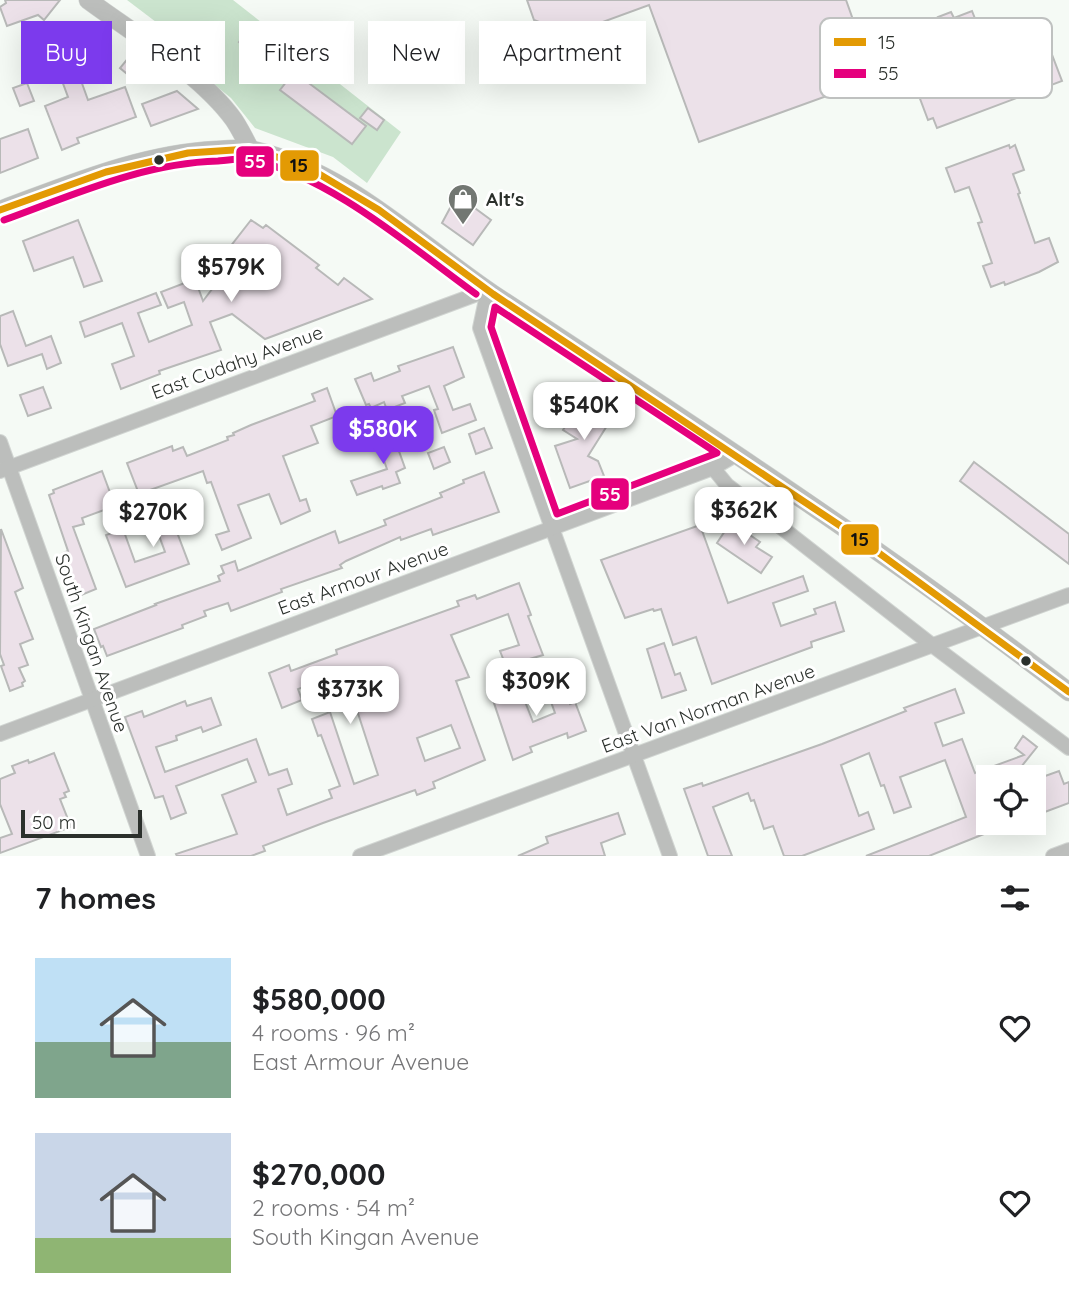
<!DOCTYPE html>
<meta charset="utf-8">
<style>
:root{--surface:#fff;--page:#f2f2f2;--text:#202124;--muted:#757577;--accent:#7c3aed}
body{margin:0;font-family:Quicksand,sans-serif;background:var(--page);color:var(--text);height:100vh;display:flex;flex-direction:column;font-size:26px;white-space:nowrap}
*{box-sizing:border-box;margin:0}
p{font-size:23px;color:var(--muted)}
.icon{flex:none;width:38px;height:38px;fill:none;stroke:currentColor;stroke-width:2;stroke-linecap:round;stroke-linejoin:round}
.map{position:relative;height:856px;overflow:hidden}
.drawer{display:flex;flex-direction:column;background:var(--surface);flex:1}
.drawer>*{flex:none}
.hud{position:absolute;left:21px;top:21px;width:700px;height:63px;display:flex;gap:14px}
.buttons{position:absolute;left:976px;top:765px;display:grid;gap:14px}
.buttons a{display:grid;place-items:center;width:70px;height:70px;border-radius:0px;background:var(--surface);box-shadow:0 7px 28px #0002;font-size:35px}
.scale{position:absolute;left:21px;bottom:18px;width:121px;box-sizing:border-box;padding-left:7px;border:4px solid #2b302c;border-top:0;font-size:19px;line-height:24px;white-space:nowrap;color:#2b302c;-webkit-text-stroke:5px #fff;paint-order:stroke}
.price{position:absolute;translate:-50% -60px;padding:0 16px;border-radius:14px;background:#fff;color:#222;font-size:23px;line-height:46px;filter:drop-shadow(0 2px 4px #0008)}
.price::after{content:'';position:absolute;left:50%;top:42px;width:21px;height:16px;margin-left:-10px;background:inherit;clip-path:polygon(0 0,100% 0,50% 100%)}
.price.active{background:var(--accent);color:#fff}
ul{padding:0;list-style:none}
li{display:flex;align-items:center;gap:21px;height:175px;padding:0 35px}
li span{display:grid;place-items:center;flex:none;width:196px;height:140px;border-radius:0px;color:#555}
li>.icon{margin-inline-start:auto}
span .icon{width:84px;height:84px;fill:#fffc;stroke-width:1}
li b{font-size:30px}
h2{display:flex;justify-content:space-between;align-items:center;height:84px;padding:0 35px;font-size:30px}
.tag{padding:0 24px;border-radius:0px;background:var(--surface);box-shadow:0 7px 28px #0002;font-size:24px;line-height:63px}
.tag.active{background:var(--accent);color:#fff}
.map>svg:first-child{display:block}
</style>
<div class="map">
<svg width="1069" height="856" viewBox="0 0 1069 856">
<rect width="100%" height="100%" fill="#f5faf5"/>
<!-- green -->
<path fill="#cbe4ce" d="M127,0H233L401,132L367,183L333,157L255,128L231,98L210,81L206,60Z"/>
<!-- building -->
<g fill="#ece1e9" stroke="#b8b9b8" stroke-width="2" fill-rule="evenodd">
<path d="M5,0H60L44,20L38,15L7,26L0,7L6,3Z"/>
<path d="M527,0H846L874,79L699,142L649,5L570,34L534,20Z"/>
<path d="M972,11L976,21L980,19L995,58L1046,39L1062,81L937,128L933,118L928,120L916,88L944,77L937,60L942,58L930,26L941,22L938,17L951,12L954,18Z"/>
<path d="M250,28L273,45L262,60L239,42Z"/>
<path d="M130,56L142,66L132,78L120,68Z"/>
<path d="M75,64L88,100L125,87L136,117L77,138L79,143L62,150L45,106L68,97L58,70Z"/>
<path d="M294,72L366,126L352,144L280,90Z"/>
<path d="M27,83L34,101L20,106L13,88Z"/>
<path d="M177,91L198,109L151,126L142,104Z"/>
<path d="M368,108L384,120L377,130L360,118Z"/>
<path d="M28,129L38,158L0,173V139Z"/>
<path d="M1009,145L1010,148L1015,145L1024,170L1013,174L1020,193L1018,194L1035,243L1049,238L1058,262L1039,272L1005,285L1004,282L991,287L983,266L992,263L978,223L982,222L969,187L955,192L946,168Z"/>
<path d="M457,195L491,220L473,245L442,223Z"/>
<path d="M78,220L102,281L84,287L73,257L34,271L23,241Z"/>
<path d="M251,220L263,228L266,225L319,265L316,268L338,285L344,278L372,299L265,339L232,314L210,322L221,350L159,371L160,374L121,389L112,364L134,356L122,323L85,337L80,322L156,293L161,305L138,313L149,342L192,325L184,302L168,308L161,292L195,279L203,301L234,260L230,247Z"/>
<path d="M13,311L26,346L51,336L61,363L47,369L42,354L8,366L0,344V316Z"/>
<path d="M453,347L464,377L444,386L453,410L470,404L476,420L442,433L434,410L438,409L429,386L402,396L405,403L387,410L384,402L371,408L369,404L366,405L355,379L371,373L374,381L400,371L398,366Z"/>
<path d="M43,387L51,408L28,416L20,395Z"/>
<path d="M327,388L337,416L311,426L318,443L283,456L300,501L306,499L310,511L281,524L269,494L238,505L251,538L222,550L216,535L229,531L211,482L207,483L203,471L139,494L127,463L172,446L173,451L183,447L187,456L228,440L227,437L234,435L233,433L251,425L315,401L312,394Z"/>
<path d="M585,395L615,413L588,456L598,461L604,476L570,488L555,446L577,439L563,430Z"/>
<path d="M484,428L492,448L476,454L469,434Z"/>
<path d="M391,429L405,468L396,472L400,483L383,489L382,486L357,495L351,481L387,469L375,435Z"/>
<path d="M444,447L450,462L434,469L428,453Z"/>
<path d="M974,462L1069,534V564L960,481Z"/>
<path d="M102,471L115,506L82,518L84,524L73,527L96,589L79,596L63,553L68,551L49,495L54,493L53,490Z"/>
<path d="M484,472L499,512L433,535L431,529L401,540L400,537L346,561L340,565L342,568L281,589L282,592L231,611L228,603L204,611L206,616L182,625L183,628L107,656L103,646L101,647L94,629L156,605L155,604L220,581L218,576L224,573L221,566L235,561L238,571L335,531L339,543L386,525L384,520L442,497L440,493L464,483L463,480Z"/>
<path d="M185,502L191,521L175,527L189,564L126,587L106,535L123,529L135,562L165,552L153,519L167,514L166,510Z"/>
<path d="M731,522L760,542L756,547L772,557L761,573L717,543Z"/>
<path d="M700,525L728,603L803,576L808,591L773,603L781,626L816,614L814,609L835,602L844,631L811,642L812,647L712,684L696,637L673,645L661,609L654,611L653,609L625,618L601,560Z"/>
<path d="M1,529L23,588L15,592L33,639L20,644L28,665L19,668L25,681L22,683L23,686L10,691L1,666L4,665L0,654Z"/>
<path d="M519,583L531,615L528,616L543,655L506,666L500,651L519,645L508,614L451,635L469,677L456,681L485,760L433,782L435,788L417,795L415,790L323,823L263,846L265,851L251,856H177L176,854L237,834L222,795L256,782L247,759L176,786L186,813L171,819L163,796L155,798L125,717L142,711L144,717L185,701L187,706L211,698L221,725L203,732L201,727L176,736L177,740L156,747L165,772L256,739L269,775L287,769L292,784L278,789L287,815L332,798L329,790L340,786L321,735L318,736L312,719L330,712L354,784L378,775L355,704L385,692L376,670L347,680L344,672L298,689L302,700L282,708L269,673L289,665L291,671L337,654L336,650L459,606L457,601L475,595L477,599ZM451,725L460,748L425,761L417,738Z"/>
<path d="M664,643L675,675L680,673L686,690L662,698L647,649Z"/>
<path d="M559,674L570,704L575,702L586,731L568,738L567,733L530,747L532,752L513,760L491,694L508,688L509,693L520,689L533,722L555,713L543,680Z"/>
<path d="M955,689L964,713L935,723L943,746L962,739L975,773L1024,755L1015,748L1023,736L1037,747L1013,777H989V832L929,856H866L966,817L945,760L900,777L911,807L894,813L884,785L881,786L869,753L841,765L859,816L868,812L874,829L802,856H784L773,826L764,829L754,800L751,801L748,793L713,807L732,856H708L684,789L702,783L703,786L822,744L906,711L904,708Z"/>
<path d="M54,753L69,791L64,793L66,797L60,799L71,827L0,853V838L12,834L0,804V779L15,773L12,766L28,760L29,763Z"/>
<path d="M1059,771L1064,784L1069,782V803L1034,816V780Z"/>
<path d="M618,813L625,834L601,843L605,856H518L548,843L546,837Z"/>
</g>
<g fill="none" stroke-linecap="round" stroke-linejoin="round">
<!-- minor casing -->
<g stroke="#d1d5d2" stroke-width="16">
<g id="minor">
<path d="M488,290L480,328L670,856"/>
<path d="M0,442L148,856"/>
<path d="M713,468L727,485L932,645L1069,748"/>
<path d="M0,471L488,290"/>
<path d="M0,734L713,468L737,454"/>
<path d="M360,856L1069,595"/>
<path d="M1053,856L1069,850"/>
</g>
</g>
<!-- tertiary casing -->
<g stroke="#d1d5d2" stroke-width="19">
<g id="tertiary">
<path d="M88,0C134,34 201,74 234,120C240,129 245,139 250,149"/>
<path d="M0,210C71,184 140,154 216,150C228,150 242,147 253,150C347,171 416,242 493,294C688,422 884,549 1069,692"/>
</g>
</g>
<!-- minor -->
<use href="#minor" stroke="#bcbebc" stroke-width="14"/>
<!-- tertiary -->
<use href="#tertiary" stroke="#bcbebc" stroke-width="18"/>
<!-- bus-1 casing -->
<g stroke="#fff" stroke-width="12">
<path id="bus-1" d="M0,210L106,172L188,153L249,149L287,160L319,174L379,210L493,294L857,537L1069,692"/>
</g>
<!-- bus-2 casing -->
<g stroke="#fff" stroke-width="12">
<g id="bus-2">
<path d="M4,220C73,195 143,163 218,161C228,160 240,158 249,160C325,172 415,250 476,294"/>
<path d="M495,307L717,453L557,514L491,327Z"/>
</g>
</g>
<!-- bus-1 -->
<use href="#bus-1" stroke="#e39a04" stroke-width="7"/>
<!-- bus-2 -->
<use href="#bus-2" stroke="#e5007d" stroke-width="7"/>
</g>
<!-- icons -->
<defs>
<g id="shop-pin" transform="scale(1.575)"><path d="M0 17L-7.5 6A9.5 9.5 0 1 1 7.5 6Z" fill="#727772" stroke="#fff"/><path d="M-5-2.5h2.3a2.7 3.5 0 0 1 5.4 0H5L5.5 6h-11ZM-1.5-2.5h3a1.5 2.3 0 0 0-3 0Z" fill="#fff"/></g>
</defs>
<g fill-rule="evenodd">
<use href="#shop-pin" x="463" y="199"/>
</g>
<!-- markers -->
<g fill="#2b302c" stroke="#fff" stroke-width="2.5">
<circle cx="159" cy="160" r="6"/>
<circle cx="1026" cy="661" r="6"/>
</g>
<g text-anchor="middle" stroke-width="6" stroke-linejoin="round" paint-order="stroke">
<!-- poi labels -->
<g font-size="19" font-weight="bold" fill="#2b302c" stroke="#fff" text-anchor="start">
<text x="486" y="206">Alt's</text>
</g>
<!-- street labels -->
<g font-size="19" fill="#2b302c" stroke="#fff">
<text transform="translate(237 362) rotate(-20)" y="7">East Cudahy Avenue</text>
<text transform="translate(363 578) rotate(-20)" y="7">East Armour Avenue</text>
<text transform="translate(92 643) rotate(71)" y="7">South Kingan Avenue</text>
<text transform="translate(708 708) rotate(-20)" y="7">East Van Norman Avenue</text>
</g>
</g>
<!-- legend -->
<rect x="820" y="18" width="232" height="80" rx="10" fill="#fff" stroke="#bfc1c0" stroke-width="2"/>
<rect x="834" y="38" width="32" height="8" fill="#e39a04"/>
<rect x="834" y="69" width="32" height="9" fill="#e5007d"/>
<g font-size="19" fill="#2b302c">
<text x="878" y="49">15</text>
<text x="878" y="80">55</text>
</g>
<g stroke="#fff" stroke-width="2.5">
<rect x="235" y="145" width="40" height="33" rx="7" fill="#e5007d"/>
<rect x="279" y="149" width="41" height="33" rx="7" fill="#e39a04"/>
<rect x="590" y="477" width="40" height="34" rx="7" fill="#e5007d"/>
<rect x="840" y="523" width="40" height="33" rx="7" fill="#e39a04"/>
</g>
<g font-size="19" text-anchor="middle" font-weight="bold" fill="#fff">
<text x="255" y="168">55</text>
<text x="610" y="501">55</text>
</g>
<g font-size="19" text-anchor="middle" font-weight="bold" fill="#111">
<text x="299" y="172">15</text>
<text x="860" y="546">15</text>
</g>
</svg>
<div class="buttons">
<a><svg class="icon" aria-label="locate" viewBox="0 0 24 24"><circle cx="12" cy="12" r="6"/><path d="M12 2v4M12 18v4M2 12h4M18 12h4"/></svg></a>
</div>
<div class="scale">50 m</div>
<b class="price" style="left:231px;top:304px">$579K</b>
<b class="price" style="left:584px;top:442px">$540K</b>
<b class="price active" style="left:383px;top:466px">$580K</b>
<b class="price" style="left:744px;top:547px">$362K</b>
<b class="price" style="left:153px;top:549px">$270K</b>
<b class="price" style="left:536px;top:718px">$309K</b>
<b class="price" style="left:350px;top:726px">$373K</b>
<div class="hud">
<a class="tag active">Buy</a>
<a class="tag">Rent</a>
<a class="tag">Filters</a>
<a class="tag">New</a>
<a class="tag">Apartment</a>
</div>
</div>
<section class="drawer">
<h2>7 homes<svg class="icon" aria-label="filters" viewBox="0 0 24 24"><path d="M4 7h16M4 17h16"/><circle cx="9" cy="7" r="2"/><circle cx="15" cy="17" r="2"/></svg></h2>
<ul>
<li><span style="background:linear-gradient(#bfe0f5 60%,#7fa58c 0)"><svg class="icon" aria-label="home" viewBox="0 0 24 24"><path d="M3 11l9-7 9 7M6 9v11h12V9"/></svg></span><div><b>$580,000</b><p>4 rooms · 96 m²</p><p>East Armour Avenue</p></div><svg class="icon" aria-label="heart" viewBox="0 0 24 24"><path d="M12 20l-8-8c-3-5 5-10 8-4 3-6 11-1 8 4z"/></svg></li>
<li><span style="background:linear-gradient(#c9d6e8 75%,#8fb573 0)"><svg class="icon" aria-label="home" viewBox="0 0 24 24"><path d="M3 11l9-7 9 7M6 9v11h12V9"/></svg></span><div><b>$270,000</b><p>2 rooms · 54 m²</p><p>South Kingan Avenue</p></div><svg class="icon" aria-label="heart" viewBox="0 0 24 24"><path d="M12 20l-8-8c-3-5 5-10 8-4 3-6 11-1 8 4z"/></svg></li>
</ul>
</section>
